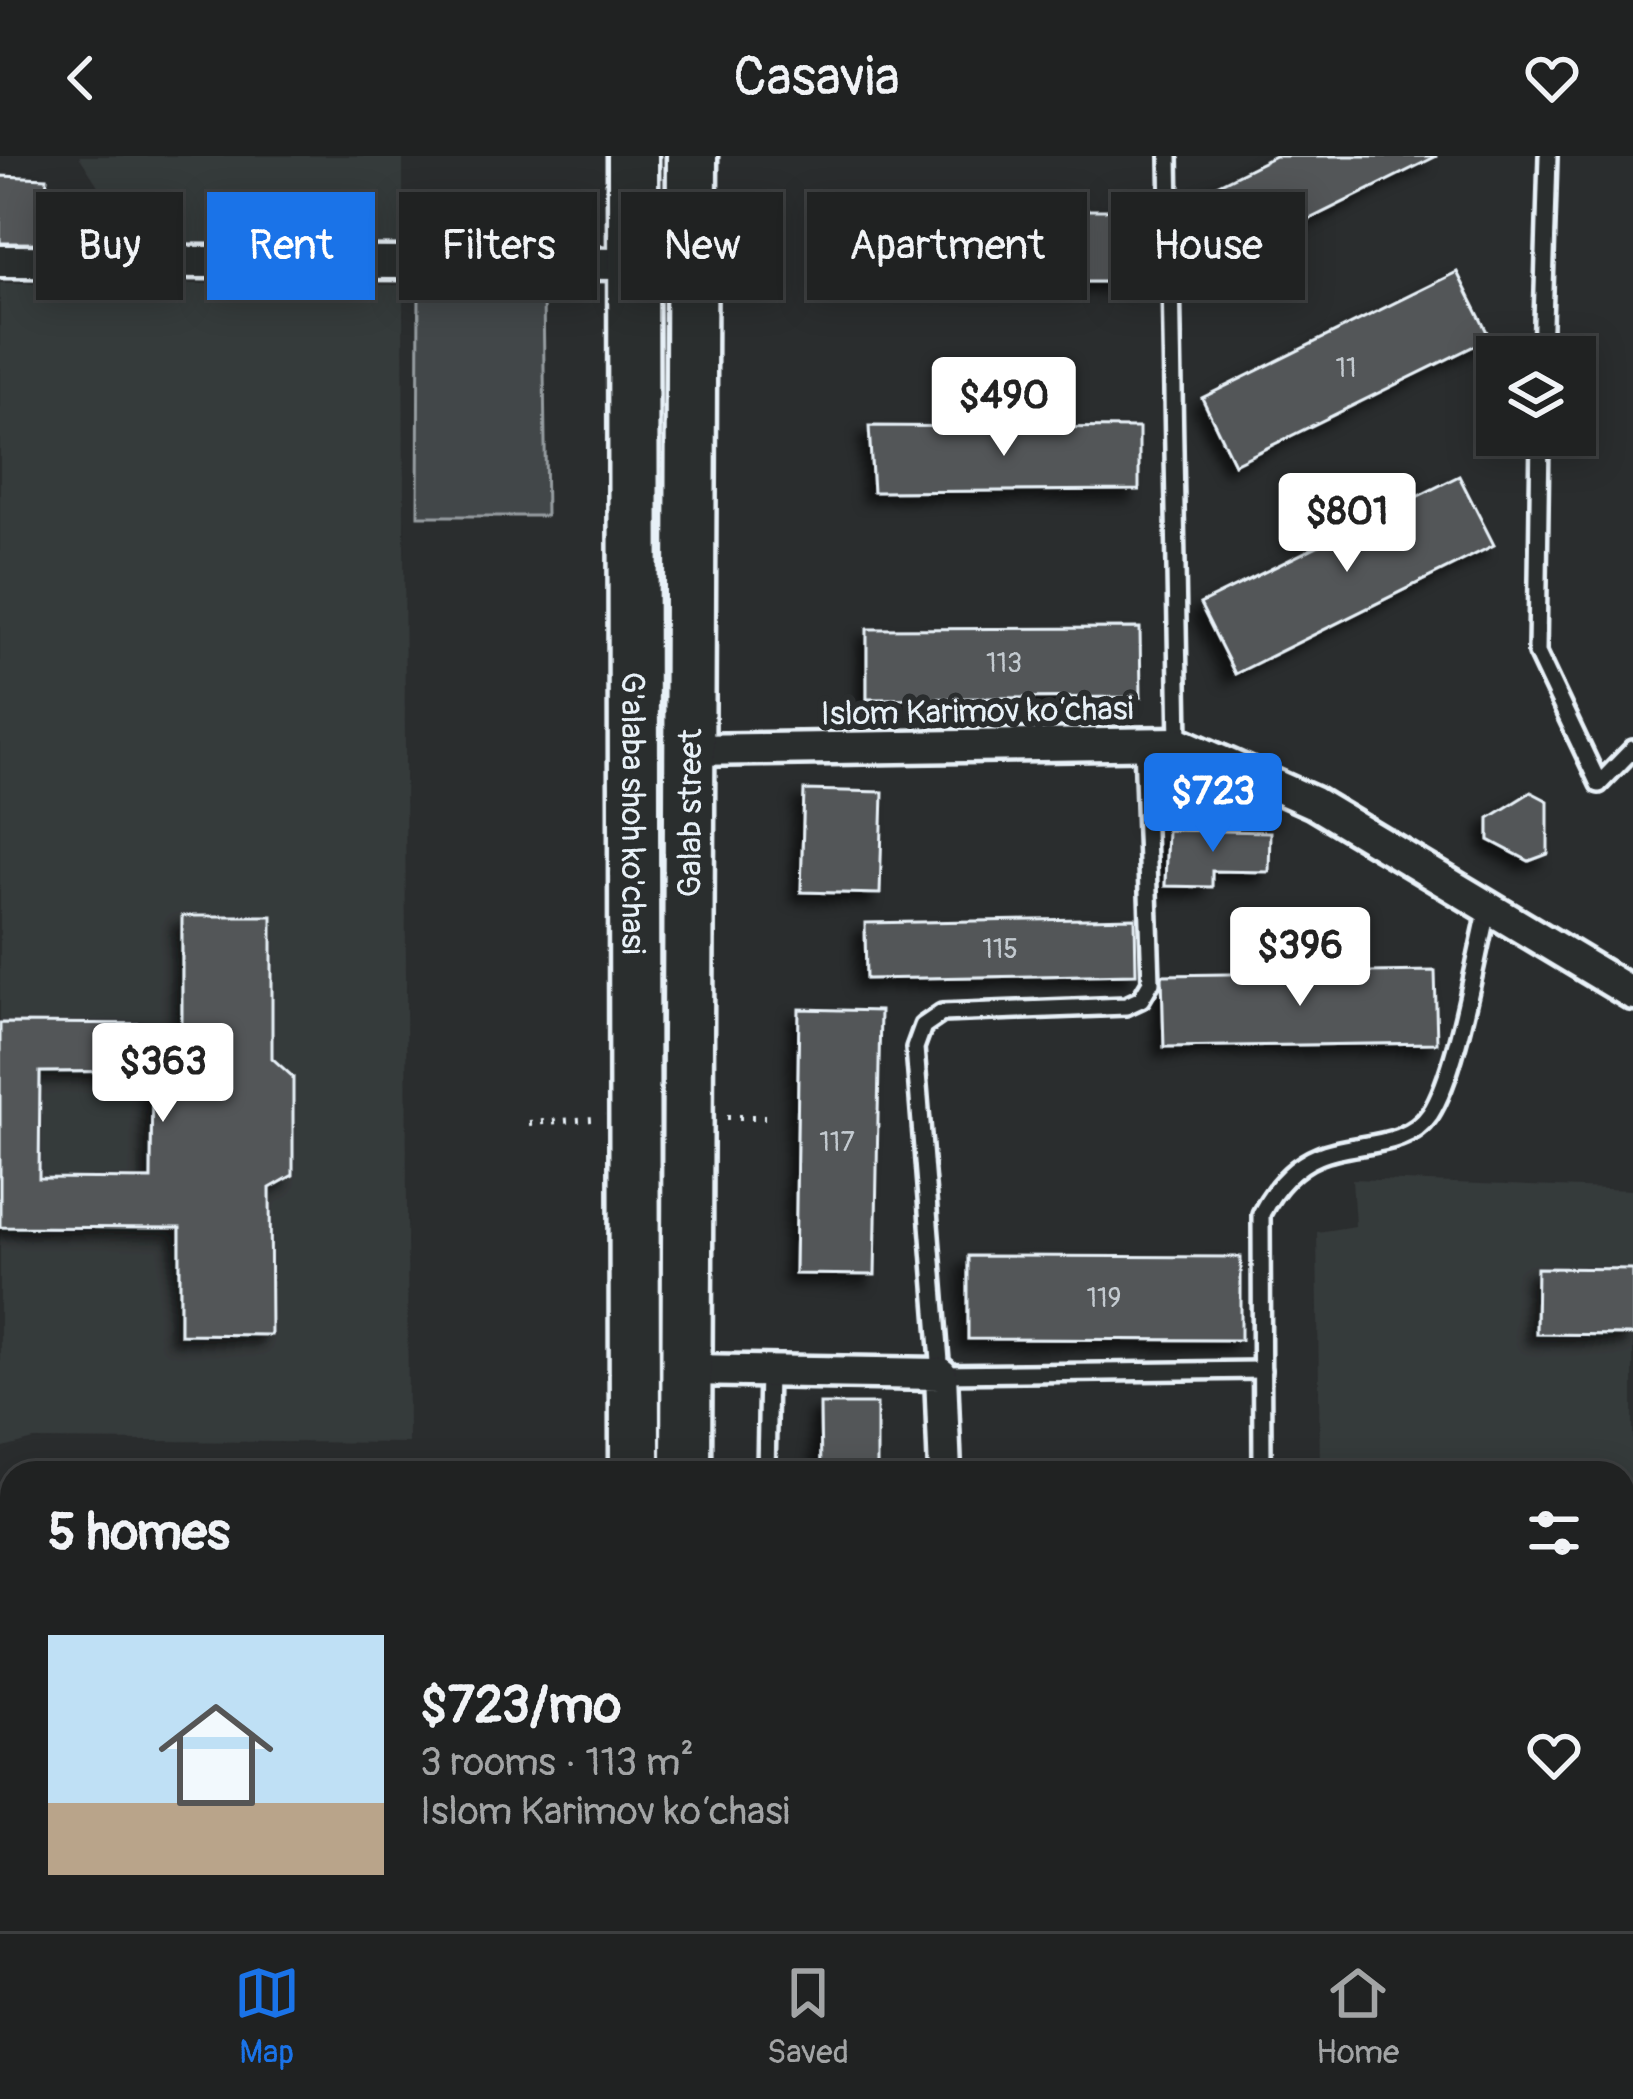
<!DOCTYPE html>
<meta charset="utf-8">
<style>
:root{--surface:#202222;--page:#282a2a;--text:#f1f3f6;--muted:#a2a4a5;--line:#3d3f40;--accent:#1a73e8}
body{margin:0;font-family:Pangolin,sans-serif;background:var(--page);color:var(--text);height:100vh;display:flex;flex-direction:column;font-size:45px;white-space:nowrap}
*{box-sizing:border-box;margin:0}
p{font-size:39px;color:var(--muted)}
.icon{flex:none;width:66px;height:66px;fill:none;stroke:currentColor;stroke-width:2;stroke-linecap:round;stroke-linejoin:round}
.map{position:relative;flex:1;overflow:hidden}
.drawer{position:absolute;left:0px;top:1305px;width:1635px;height:471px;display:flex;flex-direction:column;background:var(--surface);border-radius:36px 36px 0 0;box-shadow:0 6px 30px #0003,0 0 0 3px var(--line)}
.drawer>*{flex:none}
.hud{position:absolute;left:36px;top:36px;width:1563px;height:108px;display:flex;gap:24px}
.controls{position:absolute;left:1476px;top:180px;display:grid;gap:24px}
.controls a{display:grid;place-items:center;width:120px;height:120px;border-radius:0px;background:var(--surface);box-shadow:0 6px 30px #0003,0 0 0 3px var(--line);font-size:60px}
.price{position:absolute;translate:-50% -102px;padding:0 27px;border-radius:12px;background:#fff;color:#222;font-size:39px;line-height:78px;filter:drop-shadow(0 3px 6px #0008)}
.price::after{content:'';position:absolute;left:50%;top:72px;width:36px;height:27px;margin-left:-18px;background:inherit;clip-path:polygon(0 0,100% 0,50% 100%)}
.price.current{background:var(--accent);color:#fff}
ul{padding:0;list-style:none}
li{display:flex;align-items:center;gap:36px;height:300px;padding:0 48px}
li+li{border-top:3px solid var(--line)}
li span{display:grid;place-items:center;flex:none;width:336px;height:240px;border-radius:0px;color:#555}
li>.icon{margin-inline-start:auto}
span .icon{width:144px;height:144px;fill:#fffc;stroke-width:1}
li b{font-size:51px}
h2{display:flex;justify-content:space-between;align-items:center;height:144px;padding:0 48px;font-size:51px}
.chip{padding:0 42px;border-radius:0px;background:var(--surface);box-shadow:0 6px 30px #0003,0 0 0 3px var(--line);font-size:42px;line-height:108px}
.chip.current{background:var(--accent);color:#fff}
header{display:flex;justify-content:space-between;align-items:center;height:156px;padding:0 48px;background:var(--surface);font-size:54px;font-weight:600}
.tabs{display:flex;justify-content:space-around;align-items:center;height:168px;border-top:3px solid var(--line);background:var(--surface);font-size:33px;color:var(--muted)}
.tabs a{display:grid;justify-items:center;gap:6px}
.tabs .current{color:var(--accent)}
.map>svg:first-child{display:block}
</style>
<header><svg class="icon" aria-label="back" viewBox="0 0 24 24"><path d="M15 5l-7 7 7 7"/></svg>Casavia<svg class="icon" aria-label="heart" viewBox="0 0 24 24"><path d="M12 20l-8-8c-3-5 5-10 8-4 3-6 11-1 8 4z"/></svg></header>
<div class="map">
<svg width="1633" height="1775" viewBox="0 0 1633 1775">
<defs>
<filter id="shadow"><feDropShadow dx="-9" dy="9" stdDeviation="6" flood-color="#0009"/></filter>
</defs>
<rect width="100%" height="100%" fill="#2a2d2e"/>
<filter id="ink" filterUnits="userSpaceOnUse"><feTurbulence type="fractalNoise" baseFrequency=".00833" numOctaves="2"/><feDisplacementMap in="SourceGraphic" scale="24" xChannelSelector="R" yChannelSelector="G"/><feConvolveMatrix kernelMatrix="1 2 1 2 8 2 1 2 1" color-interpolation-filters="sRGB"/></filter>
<g filter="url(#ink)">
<!-- built -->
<g fill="#363a3b">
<path d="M79,0H403V95L134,86Z"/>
<path d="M0,127L403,129L408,1287L34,1284L0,1293Z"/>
<path d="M1352,1023L1633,1034V1775H1565L1550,1764H1623V1317H1320L1317,1076L1355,1070Z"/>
</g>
<!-- grass -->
<g fill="#424648" stroke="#959ca0" stroke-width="3">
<path d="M419,136L543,139L546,360H418Z"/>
<path d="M1633,1472V1728L1623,1740V1485Z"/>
</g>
<!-- building -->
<g fill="#535759" stroke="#e8f1f8" stroke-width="3" fill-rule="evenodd" filter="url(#shadow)">
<path d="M1275,0H1437L1243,96L1209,33Z"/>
<path d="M0,20L47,22L44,90L0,88Z"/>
<rect x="868" y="54" width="269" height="72"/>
<path d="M1457,116L1490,182L1234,308L1202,242Z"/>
<path d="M869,270L1139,272V334L873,336Z"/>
<path d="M1459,320L1494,389L1235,518L1200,448Z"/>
<path d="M1140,472L1141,541L867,543V473Z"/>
<path d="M804,634L883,636L880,738L801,736Z"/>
<path d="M1531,636L1548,645V698L1529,705L1489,684V662Z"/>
<path d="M1167,674L1270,676L1269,716L1212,715V731L1165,730Z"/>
<path d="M182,760H272V902L293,921V1019L270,1032L271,1179L180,1178V1072L0,1071V867L182,868ZM152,915L151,1023L39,1022L40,916Z"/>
<path d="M1135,762L1136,818L866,823L865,767Z"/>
<path d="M1435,815L1437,887L1164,891L1162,819Z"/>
<path d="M799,853L880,855L875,1119L795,1118Z"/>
<path d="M968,1100L1241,1101V1184L968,1183Z"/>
<path d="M1537,1112L1633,1113V1179L1536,1178Z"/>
<path d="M820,1248H877V1317H821Z"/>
<path d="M971,1310L1241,1311V1317H971Z"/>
<rect x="1623" y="1329" width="10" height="66"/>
<rect x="0" y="1523" width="12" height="79"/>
<rect x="186" y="1764" width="85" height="11"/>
<path d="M935,1764H1011V1775H936Z"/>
</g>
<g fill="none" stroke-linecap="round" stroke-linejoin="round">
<!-- service casing -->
<g stroke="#e8f1f8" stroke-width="24">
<g id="service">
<path d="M1169,0L1179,587"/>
<path d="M1542,201L1548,0"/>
<path d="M1540,279L1537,497L1599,628L1633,593"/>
<path d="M1143,587L1151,826L1141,843L1126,850L942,857L923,870L915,892L941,1218L1262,1214"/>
<path d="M766,1317L768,1215"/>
<path d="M1262,1317L1261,1058C1274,1033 1292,1011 1319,1000C1354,985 1406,994 1430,958C1457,917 1475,804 1488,752"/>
<path d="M0,1640L12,1641"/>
<path d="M147,1764V1775"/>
<path d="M879,1764L880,1775"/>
<path d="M1045,1764L1046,1775"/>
<path d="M1470,1764L1485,1775"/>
<path d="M1243,1775L1244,1764"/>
</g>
</g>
<!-- minor casing -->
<g stroke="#e8f1f8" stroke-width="39">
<g id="minor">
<path d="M0,105L633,108"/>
<path d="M689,594L1179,587L1314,647L1633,838"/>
<path d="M687,1214L941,1218L945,1317"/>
<path d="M0,1372L12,1371"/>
</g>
</g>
<!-- primary casing -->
<g stroke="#e8f1f8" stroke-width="57">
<g id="primary">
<path id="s1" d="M633,0L635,1317"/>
<path id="s2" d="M686,1317L692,0"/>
<path d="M635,1764V1775"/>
<path d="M688,1764V1775"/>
</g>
</g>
<!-- path -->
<g stroke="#e8f1f8" stroke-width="6" stroke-dasharray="3 9" stroke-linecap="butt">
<path d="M727,961H765"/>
<path d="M529,967L594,963"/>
<path d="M316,1775V1764"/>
</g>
<!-- service -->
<use href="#service" stroke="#2a2d2e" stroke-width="15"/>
<!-- minor -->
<use href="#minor" stroke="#2a2d2e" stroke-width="30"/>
<!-- primary -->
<use href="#primary" stroke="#2a2d2e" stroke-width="48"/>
</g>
</g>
<g text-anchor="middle" stroke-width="12" stroke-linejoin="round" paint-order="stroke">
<!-- number labels -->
<g font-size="27" fill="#c3cad0">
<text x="1346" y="221">11</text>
<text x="1004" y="516">113</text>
<text x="1000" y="802">115</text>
<text x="837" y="995">117</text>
<text x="1104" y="1151">119</text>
</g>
<!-- street labels -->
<g font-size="33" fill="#e8f1f8" stroke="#2a2d2e">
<text transform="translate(977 554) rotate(-1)" y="12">Islom Karimov ko‘chasi</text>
<text dy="12" stroke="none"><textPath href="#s1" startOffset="657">G'alaba shoh ko'chasi</textPath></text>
<text dy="12" stroke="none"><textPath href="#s2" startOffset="660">Galab street</textPath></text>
</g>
</g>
</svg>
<div class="controls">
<a><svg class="icon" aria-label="layers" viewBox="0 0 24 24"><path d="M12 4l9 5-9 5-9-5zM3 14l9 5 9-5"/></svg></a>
</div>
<b class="price" style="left:1004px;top:303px">$490</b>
<b class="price" style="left:1347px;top:419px">$801</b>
<b class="price current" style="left:1213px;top:699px">$723</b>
<b class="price" style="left:1300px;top:853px">$396</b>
<b class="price" style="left:163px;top:969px">$363</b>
<div class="hud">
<a class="chip">Buy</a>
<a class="chip current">Rent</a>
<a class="chip">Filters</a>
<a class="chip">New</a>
<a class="chip">Apartment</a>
<a class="chip">House</a>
</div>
<section class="drawer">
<h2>5 homes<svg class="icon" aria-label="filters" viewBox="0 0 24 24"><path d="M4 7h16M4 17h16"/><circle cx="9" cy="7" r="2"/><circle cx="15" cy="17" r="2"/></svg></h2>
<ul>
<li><span style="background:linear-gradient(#bfe0f5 70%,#b9a48a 0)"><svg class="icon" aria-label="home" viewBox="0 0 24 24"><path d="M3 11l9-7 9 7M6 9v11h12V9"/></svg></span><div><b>$723/mo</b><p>3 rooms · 113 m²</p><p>Islom Karimov ko‘chasi</p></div><svg class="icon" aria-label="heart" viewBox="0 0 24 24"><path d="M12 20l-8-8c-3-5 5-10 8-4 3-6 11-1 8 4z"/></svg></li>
</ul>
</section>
</div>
<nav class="tabs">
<a class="current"><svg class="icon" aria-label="map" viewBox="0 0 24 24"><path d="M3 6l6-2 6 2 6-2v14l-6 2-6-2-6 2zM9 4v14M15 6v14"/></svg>Map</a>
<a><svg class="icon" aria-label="saved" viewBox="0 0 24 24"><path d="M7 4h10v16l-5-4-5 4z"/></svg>Saved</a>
<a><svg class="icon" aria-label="home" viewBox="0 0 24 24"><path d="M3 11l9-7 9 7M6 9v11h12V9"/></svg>Home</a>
</nav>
